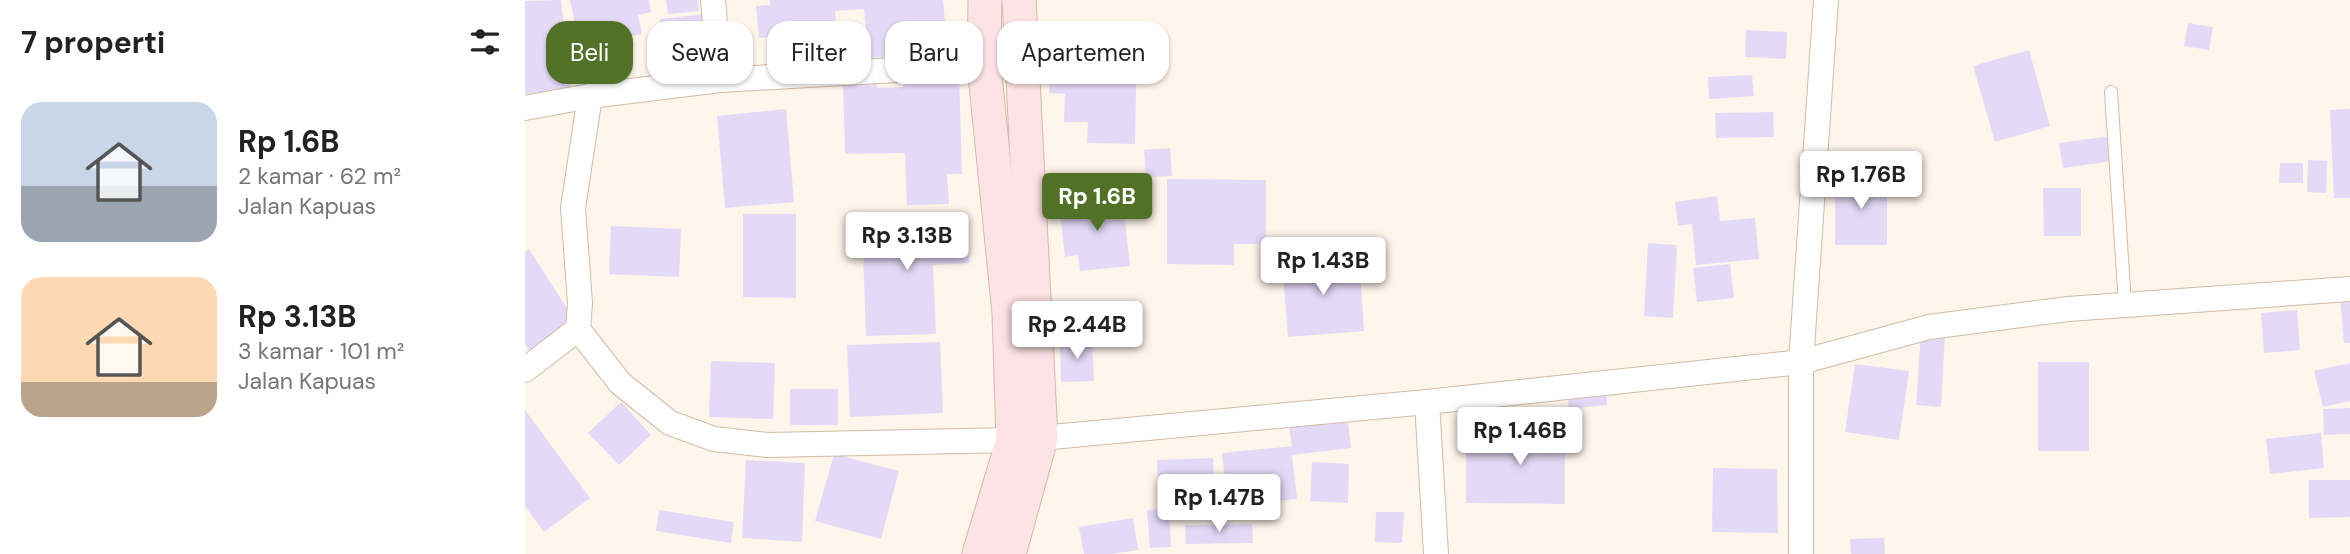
<!DOCTYPE html>
<html lang="id">
<meta charset="utf-8">
<style>
:root{--surface:#fff;--page:#f2f2f2;--text:#222;--muted:#767676;--accent:#517127}
body{margin:0;font-family:"DM Sans",sans-serif;background:var(--page);color:var(--text);height:100vh;display:flex;flex-direction:column;font-size:26px;white-space:nowrap}
*{box-sizing:border-box;margin:0}
p{font-size:23px;color:var(--muted)}
.icon{flex:none;width:38px;height:38px;fill:none;stroke:currentColor;stroke-width:2;stroke-linecap:round;stroke-linejoin:round}
.map{position:relative;flex:1;overflow:hidden}
.details{display:flex;flex-direction:column;background:var(--surface);width:525px}
.details>*{flex:none}
.top-card{position:absolute;left:21px;top:21px;width:665px;height:63px;display:flex;gap:14px}
.price{position:absolute;translate:-50% -60px;padding:0 16px;border-radius:7px;background:#fff;color:#222;font-size:23px;line-height:46px;filter:drop-shadow(0 2px 4px #0008)}
.price::after{content:'';position:absolute;left:50%;top:42px;width:21px;height:16px;margin-left:-10px;background:inherit;clip-path:polygon(0 0,100% 0,50% 100%)}
.price.active{background:var(--accent);color:#fff}
ul{padding:0;list-style:none}
li{display:flex;align-items:center;gap:21px;height:175px;padding:0 21px}
li span{display:grid;place-items:center;flex:none;width:196px;height:140px;border-radius:21px;color:#555}
li>.icon{margin-inline-start:auto}
span .icon{width:84px;height:84px;fill:#fffc;stroke-width:1}
li b{font-size:30px}
h2{display:flex;justify-content:space-between;align-items:center;height:84px;padding:0 21px;font-size:30px}
.chip{padding:0 24px;border-radius:21px;background:var(--surface);box-shadow:0 2px 5px #0004;font-size:24px;line-height:63px}
.chip.active{background:var(--accent);color:#fff}
main{display:flex;flex:1;min-height:0}
.map>svg:first-child{display:block}
</style>
<main>
<section class="details">
<h2>7 properti<svg class="icon" aria-label="filters" viewBox="0 0 24 24"><path d="M4 7h16M4 17h16"/><circle cx="9" cy="7" r="2"/><circle cx="15" cy="17" r="2"/></svg></h2>
<ul>
<li><span style="background:linear-gradient(#c9d6e8 60%,#9aa5b1 0)"><svg class="icon" aria-label="home" viewBox="0 0 24 24"><path d="M3 11l9-7 9 7M6 9v11h12V9"/></svg></span><div><b>Rp 1.6B</b><p>2 kamar · 62 m²</p><p>Jalan Kapuas</p></div></li>
<li><span style="background:linear-gradient(#ffd9b3 75%,#b9a48a 0)"><svg class="icon" aria-label="home" viewBox="0 0 24 24"><path d="M3 11l9-7 9 7M6 9v11h12V9"/></svg></span><div><b>Rp 3.13B</b><p>3 kamar · 101 m²</p><p>Jalan Kapuas</p></div></li>
</ul>
</section>
<div class="map">
<svg width="1825" height="554" viewBox="0 0 1825 554">
<rect width="100%" height="100%" fill="#fef5eb"/>
<!-- building -->
<g fill="#e4daf7">
<path d="M36,0L46,89L0,94V1Z"/>
<path d="M45,0H124L126,12L113,15L117,34L55,47Z"/>
<path d="M141,0H173L174,11L143,14Z"/>
<path d="M245,0H418L423,52L344,58L339,9L310,11L315,64L251,69L248,37L234,38L231,6L245,5Z"/>
<path d="M181,14L186,68L140,72L135,19Z"/>
<path d="M1663,23L1688,27L1684,50L1659,46Z"/>
<path d="M1221,30L1262,32L1261,59L1220,57Z"/>
<path d="M557,35L612,37L610,144L562,143L563,122H539L540,94L524,93L525,52L557,53Z"/>
<path d="M1504,50L1525,126L1470,142L1448,66Z"/>
<path d="M434,75L437,174H422L424,204L382,205L380,153L320,154L318,79L351,78L352,88L378,87V77Z"/>
<path d="M1227,75L1229,96L1184,99L1183,77Z"/>
<path d="M261,109L269,202L200,208L192,116Z"/>
<path d="M1825,109V198H1809L1805,110Z"/>
<path d="M1248,112L1249,137L1191,138L1190,113Z"/>
<path d="M1593,135L1596,160L1538,168L1534,143Z"/>
<path d="M645,148L647,176L621,177L619,150Z"/>
<path d="M1783,160L1802,161L1801,193L1782,192Z"/>
<path d="M1755,163H1778V183H1754Z"/>
<rect x="1310" y="177" width="52" height="68"/>
<path d="M642,179L741,180V244H709V265L642,264Z"/>
<path d="M1518,188H1556V236H1519Z"/>
<path d="M597,194L605,266L555,271L553,255L540,257L535,214L548,213L547,199Z"/>
<path d="M1192,196L1195,221L1230,218L1234,259L1171,265L1167,224L1153,226L1150,202Z"/>
<path d="M218,214H271V298L218,297Z"/>
<path d="M442,219L444,263L408,265L411,334L341,336L337,222Z"/>
<path d="M86,226L156,229L154,277L84,274Z"/>
<path d="M1123,243L1152,245L1148,318L1119,316Z"/>
<path d="M4,249L50,321L4,350L0,344V252Z"/>
<path d="M834,257L839,331L763,337L757,262Z"/>
<path d="M1205,264L1209,298L1172,302L1168,268Z"/>
<path d="M1825,296V343H1819L1815,297Z"/>
<path d="M1772,310L1775,350L1739,353L1736,313Z"/>
<path d="M1396,332L1420,334L1416,407L1391,405Z"/>
<path d="M535,341H567L569,381L536,382Z"/>
<path d="M415,342L418,413L325,417L322,345Z"/>
<path d="M186,361L250,363L248,419L184,417Z"/>
<rect x="1513" y="362" width="51" height="89"/>
<path d="M1825,363V401L1798,407L1789,371Z"/>
<path d="M1330,364L1384,371L1374,440L1320,432Z"/>
<path d="M1081,386L1082,405L1044,409L1042,390Z"/>
<rect x="265" y="389" width="48" height="36"/>
<path d="M96,402L126,435L94,465L63,433Z"/>
<path d="M1825,408V434L1799,435L1798,409Z"/>
<path d="M0,410L65,498L19,532L0,506Z"/>
<path d="M822,414L826,448L767,455L772,499L703,506L697,453L767,446L763,420Z"/>
<path d="M1002,417H1040V504L941,503V444H1002Z"/>
<path d="M1796,433L1799,468L1745,474L1741,439Z"/>
<path d="M309,454L374,471L356,539L290,521Z"/>
<path d="M688,458L690,502L634,504L632,460Z"/>
<path d="M221,460L280,463L277,542L217,538Z"/>
<path d="M787,462L824,464L823,503L785,501Z"/>
<path d="M1188,468L1252,469L1253,533L1187,532Z"/>
<path d="M1784,480H1825V517L1784,518Z"/>
<path d="M644,509L646,547L625,548L622,510Z"/>
<path d="M134,510L209,522L206,543L131,531Z"/>
<path d="M851,512H879L877,543L850,542Z"/>
<path d="M608,518L613,550L587,554H559L554,527Z"/>
<path d="M727,524L728,543L661,544L660,525Z"/>
<path d="M1359,538L1360,554H1326L1325,539Z"/>
</g>
<g fill="none" stroke-linecap="round" stroke-linejoin="round">
<!-- lane casing -->
<g stroke="#d1bca4" stroke-width="14">
<path id="lane" d="M1586,92L1600,304"/>
</g>
<!-- street casing -->
<g stroke="#d1bca4" stroke-width="26">
<g id="street">
<path d="M188,0L195,80"/>
<path d="M65,96L48,208L55,303L53,329L95,383L145,423L189,439L242,445L488,440"/>
<path d="M0,108L65,96L195,80L459,65"/>
<path d="M0,370L53,329"/>
<path d="M902,402L911,554"/>
<path d="M516,438L902,402L1276,362L1404,327L1543,309L1825,289"/>
<path d="M1276,554V362L1301,0"/>
</g>
</g>
<!-- secondary casing -->
<g stroke="#d1bca4" stroke-width="35">
<g id="secondary">
<path d="M454,554L488,440L484,313L459,65L460,0"/>
<path d="M484,554L516,438L494,0"/>
</g>
</g>
<!-- lane -->
<use href="#lane" stroke="#fff" stroke-width="12"/>
<!-- street -->
<use href="#street" stroke="#fff" stroke-width="24"/>
<!-- secondary -->
<use href="#secondary" stroke="#fde2e6" stroke-width="33"/>
</g>
</svg>
<b class="price" style="left:1336px;top:211px">Rp 1.76B</b>
<b class="price active" style="left:572px;top:233px">Rp 1.6B</b>
<b class="price" style="left:382px;top:272px">Rp 3.13B</b>
<b class="price" style="left:798px;top:297px">Rp 1.43B</b>
<b class="price" style="left:552px;top:361px">Rp 2.44B</b>
<b class="price" style="left:995px;top:467px">Rp 1.46B</b>
<b class="price" style="left:694px;top:534px">Rp 1.47B</b>
<div class="top-card">
<a class="chip active">Beli</a>
<a class="chip">Sewa</a>
<a class="chip">Filter</a>
<a class="chip">Baru</a>
<a class="chip">Apartemen</a>
</div>
</div>
</main>
